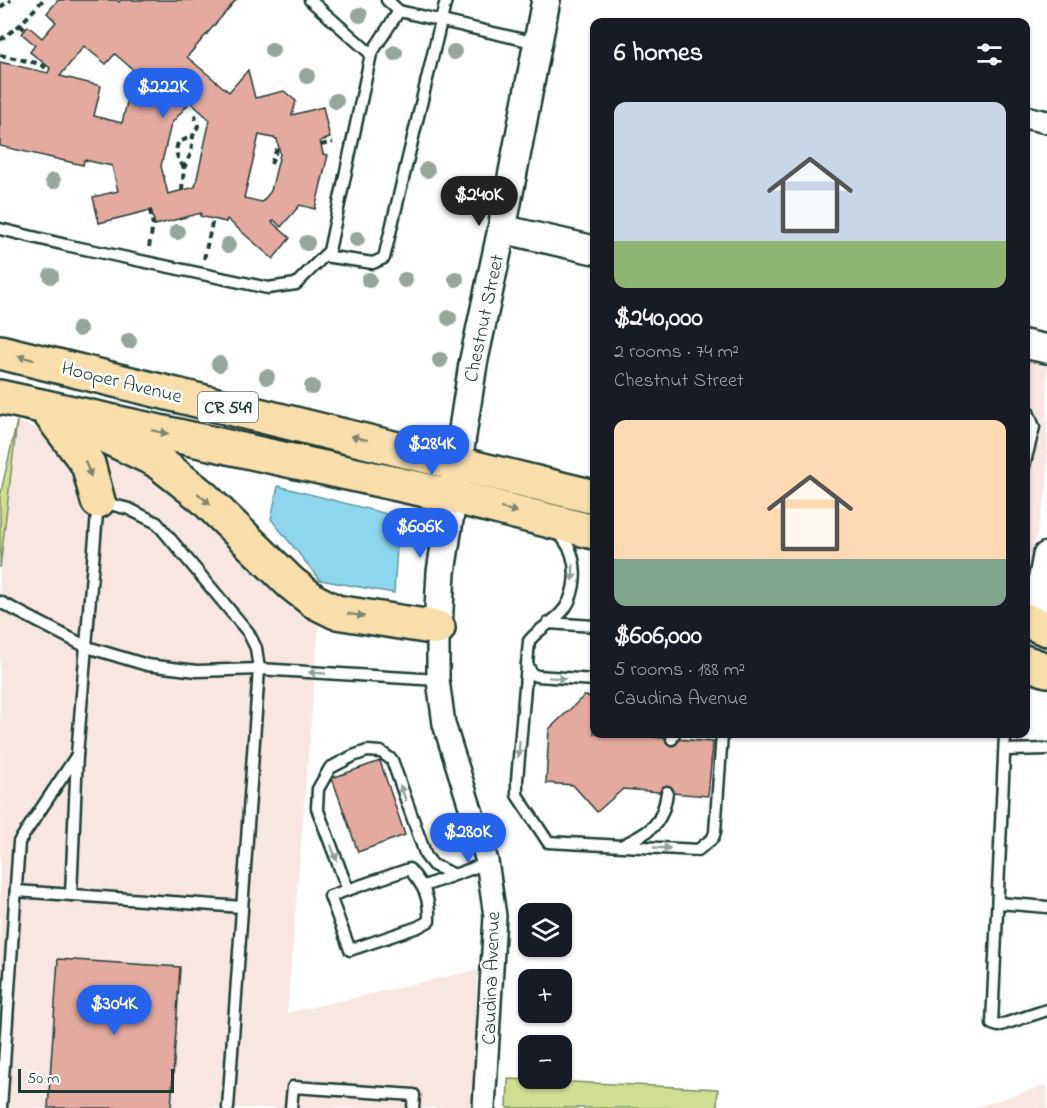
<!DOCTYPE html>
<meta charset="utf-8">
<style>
:root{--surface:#171b24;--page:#20242c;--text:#f1f3f6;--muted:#9ea1a6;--accent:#2563eb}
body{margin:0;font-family:"Indie Flower",sans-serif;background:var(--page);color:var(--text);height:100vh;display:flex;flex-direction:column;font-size:22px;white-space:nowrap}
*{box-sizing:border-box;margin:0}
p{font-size:20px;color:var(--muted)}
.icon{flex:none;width:33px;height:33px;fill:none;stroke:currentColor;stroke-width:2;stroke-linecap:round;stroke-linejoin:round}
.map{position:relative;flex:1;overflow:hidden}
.panel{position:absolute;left:590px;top:18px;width:440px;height:720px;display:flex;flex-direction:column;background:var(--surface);border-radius:12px;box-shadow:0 2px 4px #0004}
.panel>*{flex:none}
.buttons{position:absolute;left:518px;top:903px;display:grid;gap:12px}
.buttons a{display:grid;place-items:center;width:54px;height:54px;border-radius:12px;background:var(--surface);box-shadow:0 2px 4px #0004;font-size:30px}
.scale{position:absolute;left:18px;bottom:15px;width:156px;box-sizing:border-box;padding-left:6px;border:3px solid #1f3d34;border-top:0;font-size:16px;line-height:21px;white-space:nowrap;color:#1f3d34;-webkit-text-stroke:4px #fff;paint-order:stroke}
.price{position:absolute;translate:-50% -51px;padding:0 14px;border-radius:21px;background:var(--accent);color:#fff;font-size:20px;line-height:39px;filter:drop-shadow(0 2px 3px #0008)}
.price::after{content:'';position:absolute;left:50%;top:36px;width:18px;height:14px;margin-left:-9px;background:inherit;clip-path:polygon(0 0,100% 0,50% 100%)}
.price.current{background:#222;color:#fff}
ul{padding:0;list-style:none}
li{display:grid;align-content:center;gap:12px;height:318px;padding:0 24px}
li span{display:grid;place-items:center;height:186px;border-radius:12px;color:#555}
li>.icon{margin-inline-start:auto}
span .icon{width:108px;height:108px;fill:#fffc;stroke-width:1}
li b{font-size:26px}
h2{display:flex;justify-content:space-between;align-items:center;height:72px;padding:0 24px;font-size:26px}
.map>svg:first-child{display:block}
</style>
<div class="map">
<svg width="1047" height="1108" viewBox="0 0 1047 1108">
<rect width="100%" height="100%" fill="#fff"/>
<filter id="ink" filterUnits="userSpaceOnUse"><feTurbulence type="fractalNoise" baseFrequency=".0167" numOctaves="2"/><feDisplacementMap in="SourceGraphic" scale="12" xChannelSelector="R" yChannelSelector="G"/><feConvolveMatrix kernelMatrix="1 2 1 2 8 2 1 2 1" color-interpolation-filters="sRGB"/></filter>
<g filter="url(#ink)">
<!-- built -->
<g fill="#f7e6e2">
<path d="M1025,359L1047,366V489L1030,564L1025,574Z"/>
<path d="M17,421L187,485L315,604L319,623L287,1013L477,970L473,1108H0V568Z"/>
<path d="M1047,1085V1108H974Z"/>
</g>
<!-- green -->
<g fill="#d0de92" stroke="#788e63" stroke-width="1.5">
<path d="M17,421L0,568V496Z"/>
<path d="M508,1079L718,1089L717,1108H507Z"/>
</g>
<!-- water -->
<path fill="#8dd7ee" stroke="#6199a4" stroke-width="1.5" d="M278,486L399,517L394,593L320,580L271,519Z"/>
<!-- building -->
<g fill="#e4aaa0" stroke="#1f3d34" stroke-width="1.5" fill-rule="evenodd">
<path d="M58,0H117L119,2L121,0H236L187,57L229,92L248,70L255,98L284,91L296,101L292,115L323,107L330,138L320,141L323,154L328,155L315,209L300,205L281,227L274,220L272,222L290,238L273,259L227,219L226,222L200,216L201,213L155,225L151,210L99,223L93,197L118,191L112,166L84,160L83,165L0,146V62L48,73L50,68L30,52L35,45L22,34L28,26L42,38L56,22L47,13ZM84,46L106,64L115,54L145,80L127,102L122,123L94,116L101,86L60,76ZM190,102L210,120L195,187L168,194L161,166L171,124ZM259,135L277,139L280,154L271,191L262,202L244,198Z"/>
<path d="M584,696L594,697V734H651L653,737L713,742L708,796L623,789L597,812L573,785L546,783L549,729Z"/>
<path d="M380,761L405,835L358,852L332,778Z"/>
<path d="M58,959L180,967L171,1108H48Z"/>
</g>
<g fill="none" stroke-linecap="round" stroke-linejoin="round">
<!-- service casing -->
<g stroke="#1f3d34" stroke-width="15">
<g id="service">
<path d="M310,0L371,54"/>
<path d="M387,0L399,11"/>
<path d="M0,229L66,245L268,288L296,284L329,251L371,54L399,11L537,43"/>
<path d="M324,256L373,263L384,258L446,0"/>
<path d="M1024,411L1028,412L1034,427L1024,466"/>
<path d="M558,531C563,539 570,547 572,555C578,574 574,600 561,613C551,624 538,629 529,641L517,780V795L548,842L698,850L713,838L715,832L722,734"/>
<path d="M0,602L87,647L147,665L197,671L259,669L438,680"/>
<path d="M548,623L594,626"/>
<path d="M527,664L532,674L537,676L594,680"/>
<path d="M1005,734L992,1024L998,1026L1047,1010"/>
<path d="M672,739L674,734"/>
<path d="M1006,750L1047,749"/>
<path d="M623,845C650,832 663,825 667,792"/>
<path d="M409,869C424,886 430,897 429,921L418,927L350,950L330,896Z"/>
<path d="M424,886L487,863"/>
<path d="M348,890L317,808L318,789L330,768L353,756L367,751L381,752L392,760L426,856L433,865L453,874"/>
<path d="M16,891L242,907"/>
<path d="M71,895L77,755L98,501L129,509L157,523L248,632L256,648L259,669L228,1108"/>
<path d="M999,903L1047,907"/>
<path d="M1,1108L19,842L77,755"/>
<path d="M291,1108L293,1087L414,1095L413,1108"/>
</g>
</g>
<!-- minor casing -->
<g stroke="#1f3d34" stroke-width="26">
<g id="minor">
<path d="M1024,117L1047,122"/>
<path d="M438,628V680L444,724L487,861L495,916L484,1108"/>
</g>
</g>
<!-- tertiary casing -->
<g stroke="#1f3d34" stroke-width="32">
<g id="tertiary">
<path d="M502,229L594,250"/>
<path d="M1024,344L1047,349"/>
<path d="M1034,624L1047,556"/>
<path d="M438,628L441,572L473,364L502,229L546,0"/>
</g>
</g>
<!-- primary casing -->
<g stroke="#1f3d34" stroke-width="38">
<g id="primary">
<path d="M0,352L594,497"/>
<path d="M0,397L452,496L594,532"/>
<path d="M45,407L88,464L98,501"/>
<path d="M95,431L156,460L203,497L291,583L314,601L336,612L438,628"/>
<path d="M1024,620L1047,629"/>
<path d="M1024,662L1047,670"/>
</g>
</g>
<!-- path -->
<g stroke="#1f3d34" stroke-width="4" stroke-dasharray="6 4.5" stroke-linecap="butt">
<path d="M0,7L11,0"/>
<path d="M20,25L25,30"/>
<path d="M0,40L20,25L43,0"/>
<path d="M0,55L41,64L49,71"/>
<path d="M321,145L333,142"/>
<path d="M271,164L278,146"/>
<path d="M184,168C178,158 174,154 178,143L192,136"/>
<path d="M182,190L184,168L191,153L193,136L198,126L195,117L200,111"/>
<path d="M149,247L153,225L150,210"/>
<path d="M204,259L213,219"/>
</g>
<!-- service -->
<use href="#service" stroke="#fff" stroke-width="10"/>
<!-- minor -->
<use href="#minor" stroke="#fff" stroke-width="21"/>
<!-- tertiary -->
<use href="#tertiary" stroke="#fff" stroke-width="27"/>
<!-- primary -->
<use href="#primary" stroke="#f8deab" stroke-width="33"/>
</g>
<!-- trees -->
<g fill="#97a69a">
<circle cx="360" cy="15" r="8"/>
<circle cx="272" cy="50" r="8"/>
<circle cx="454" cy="52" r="8"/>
<circle cx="395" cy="53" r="8"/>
<circle cx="307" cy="76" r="8"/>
<circle cx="336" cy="101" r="8"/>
<circle cx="427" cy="170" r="8"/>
<circle cx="53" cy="181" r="8"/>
<circle cx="177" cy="232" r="8"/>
<circle cx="357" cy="239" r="8"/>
<circle cx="307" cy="243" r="8"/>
<circle cx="228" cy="245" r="8"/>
<circle cx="51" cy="276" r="8"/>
<circle cx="456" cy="279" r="8"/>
<circle cx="369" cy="280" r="8"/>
<circle cx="405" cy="280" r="8"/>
<circle cx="449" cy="318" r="8"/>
<circle cx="79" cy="329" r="8"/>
<circle cx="129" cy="341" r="8"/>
<circle cx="440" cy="360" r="8"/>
<circle cx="219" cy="364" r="8"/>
<circle cx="267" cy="377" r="8"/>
<circle cx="312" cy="387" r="8"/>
</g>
<!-- one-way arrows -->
<defs><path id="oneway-solid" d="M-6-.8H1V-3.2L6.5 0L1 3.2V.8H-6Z" transform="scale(1.5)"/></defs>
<g fill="#81856a">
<use href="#oneway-solid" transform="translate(26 358) rotate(-166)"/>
<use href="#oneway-solid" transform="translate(160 432) rotate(12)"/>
<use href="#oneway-solid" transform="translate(359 438) rotate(-166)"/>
<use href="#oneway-solid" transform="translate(88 469) rotate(69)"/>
<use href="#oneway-solid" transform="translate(204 499) rotate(42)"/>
<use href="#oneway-solid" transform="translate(509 510) rotate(14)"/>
<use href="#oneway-solid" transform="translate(356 615) rotate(9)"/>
</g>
<g fill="#8f9e9a">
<use href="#oneway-solid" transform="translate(573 573) rotate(91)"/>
<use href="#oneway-solid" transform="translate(317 673) rotate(-176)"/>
<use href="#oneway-solid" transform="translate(557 678) rotate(4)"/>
<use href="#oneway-solid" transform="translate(519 749) rotate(95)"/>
<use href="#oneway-solid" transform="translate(403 793) rotate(-111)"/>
<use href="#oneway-solid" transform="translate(662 848) rotate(3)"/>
<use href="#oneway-solid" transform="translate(334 853) rotate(69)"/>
</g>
</g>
<g text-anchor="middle" stroke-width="5" stroke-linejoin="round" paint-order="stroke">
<!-- shield labels -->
<rect fill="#fff" stroke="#627771" stroke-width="1.5" x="198" y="392" width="60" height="30" rx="4.5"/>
<g font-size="18" font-weight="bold" fill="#1f3d34">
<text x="228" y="413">CR 549</text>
</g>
<!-- street labels -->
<g font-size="20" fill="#1f3d34" stroke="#fff">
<text transform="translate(483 318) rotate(-78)" y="7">Chestnut Street</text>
<text transform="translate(122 381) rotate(14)" y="7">Hooper Avenue</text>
<text transform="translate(490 978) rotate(-88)" y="7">Caudina Avenue</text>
</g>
</g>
</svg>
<div class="buttons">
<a><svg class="icon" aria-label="layers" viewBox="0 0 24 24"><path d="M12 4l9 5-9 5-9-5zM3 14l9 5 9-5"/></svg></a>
<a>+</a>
<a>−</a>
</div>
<div class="scale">50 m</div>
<b class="price" style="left:163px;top:119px">$222K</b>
<b class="price current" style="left:479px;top:227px">$240K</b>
<b class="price" style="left:432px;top:476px">$284K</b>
<b class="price" style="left:420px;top:559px">$606K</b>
<b class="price" style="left:468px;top:864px">$280K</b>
<b class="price" style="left:114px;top:1036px">$304K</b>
<section class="panel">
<h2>6 homes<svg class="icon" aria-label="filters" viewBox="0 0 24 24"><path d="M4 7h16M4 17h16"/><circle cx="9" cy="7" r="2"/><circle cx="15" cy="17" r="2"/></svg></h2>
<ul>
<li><span style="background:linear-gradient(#c9d6e8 75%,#8fb573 0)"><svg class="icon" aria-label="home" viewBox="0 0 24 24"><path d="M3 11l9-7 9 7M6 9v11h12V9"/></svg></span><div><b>$240,000</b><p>2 rooms · 74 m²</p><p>Chestnut Street</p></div></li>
<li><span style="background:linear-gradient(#ffd9b3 75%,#7fa58c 0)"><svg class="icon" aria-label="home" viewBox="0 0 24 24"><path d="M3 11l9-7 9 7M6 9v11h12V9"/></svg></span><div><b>$606,000</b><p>5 rooms · 188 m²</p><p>Caudina Avenue</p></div></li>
</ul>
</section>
</div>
